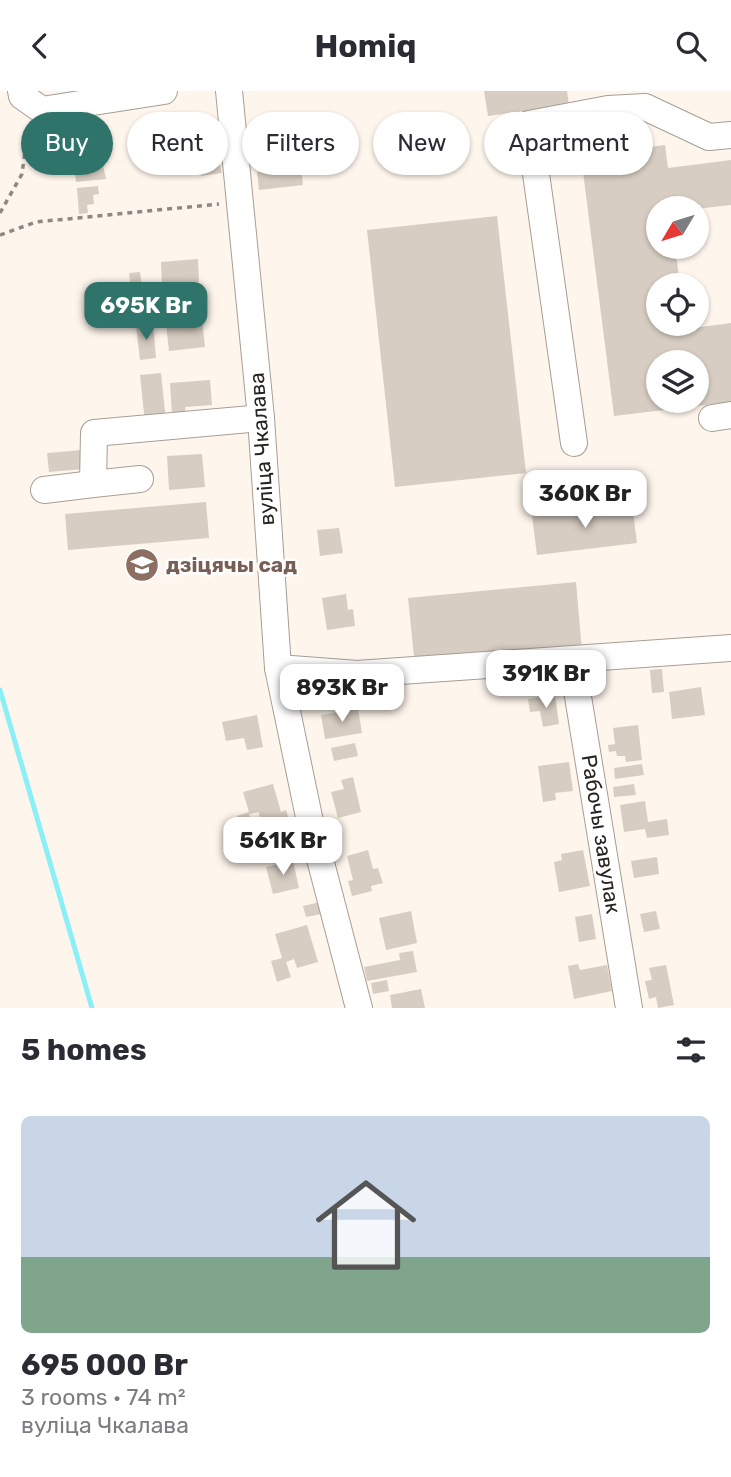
<!DOCTYPE html>
<meta charset="utf-8">
<style>
:root{--surface:#fff;--page:#f7f7f7;--text:#2b2b33;--muted:#7c7c81;--line:#e1e1e2;--accent:#2e746b}
body{margin:0;font-family:Rubik,sans-serif;background:var(--page);color:var(--text);height:100vh;display:flex;flex-direction:column;font-size:26px;white-space:nowrap}
*{box-sizing:border-box;margin:0}
p{font-size:23px;color:var(--muted)}
.icon{flex:none;width:38px;height:38px;fill:none;stroke:currentColor;stroke-width:2;stroke-linecap:round;stroke-linejoin:round}
.map{position:relative;height:917px;overflow:hidden}
.panel{display:flex;flex-direction:column;background:var(--surface);flex:1}
.panel>*{flex:none}
.banner{position:absolute;left:21px;top:21px;width:690px;height:63px;display:flex;gap:14px}
.needle{width:46px;rotate:232deg}
.buttons{position:absolute;left:646px;top:105px;display:grid;gap:14px}
.buttons a{display:grid;place-items:center;width:63px;height:63px;border-radius:50%;background:var(--surface);box-shadow:0 2px 5px #0004;font-size:35px}
.price{position:absolute;translate:-50% -60px;padding:0 16px;border-radius:14px;background:#fff;color:#222;font-size:23px;line-height:46px;filter:drop-shadow(0 2px 4px #0008)}
.price::after{content:'';position:absolute;left:50%;top:42px;width:21px;height:16px;margin-left:-10px;background:inherit;clip-path:polygon(0 0,100% 0,50% 100%)}
.price.active{background:var(--accent);color:#fff}
ul{padding:0;list-style:none}
li{display:grid;align-content:center;gap:14px;height:371px;padding:0 21px}
li+li{border-top:2px solid var(--line)}
li span{display:grid;place-items:center;height:217px;border-radius:10px;color:#555}
li>.icon{margin-inline-start:auto}
span .icon{width:126px;height:126px;fill:#fffc;stroke-width:1}
li b{font-size:30px}
h2{display:flex;justify-content:space-between;align-items:center;height:84px;padding:0 21px;font-size:30px}
.pill{padding:0 24px;border-radius:32px;background:var(--surface);box-shadow:0 2px 5px #0004;font-size:24px;line-height:63px}
.pill.active{background:var(--accent);color:#fff}
header{display:flex;justify-content:space-between;align-items:center;height:91px;padding:0 21px;background:var(--surface);font-size:32px;font-weight:700}
.map>svg:first-child{display:block}
</style>
<header><svg class="icon" aria-label="back" viewBox="0 0 24 24"><path d="M15 5l-7 7 7 7"/></svg>Homiq<svg class="icon" aria-label="search" viewBox="0 0 24 24"><circle cx="10" cy="10" r="6"/><path d="M15 15l6 6"/></svg></header>
<div class="map">
<svg width="731" height="917" viewBox="0 0 731 917">
<rect width="100%" height="100%" fill="#fef5ec"/>
<g fill="none" stroke-linecap="round" stroke-linejoin="round">
<!-- stream -->
<path stroke="#8aeff7" stroke-width="5" d="M0,599L92,917"/>
</g>
<!-- building -->
<g fill="#d7cdc2" fill-rule="evenodd">
<path d="M484,0H567L569,14L488,25Z"/>
<path d="M213,44L222,82L201,85L199,70L188,72V66L179,67L176,50Z"/>
<path d="M665,54L668,77L731,69V114L696,118L658,117V156H675L680,194H658V233H685V238L731,232V311L614,325L581,65ZM658,271H696V310H658Z"/>
<path d="M100,60L106,88L76,91L73,63Z"/>
<path d="M301,75L303,94L259,99L257,81Z"/>
<path d="M98,95L99,103L93,104L94,113L87,114L88,122L79,123L77,97Z"/>
<path d="M497,125L526,382L395,396L367,139Z"/>
<path d="M198,168L199,191L162,194L161,171Z"/>
<path d="M140,181L142,197L131,198L129,182Z"/>
<path d="M202,229L205,256L169,260L166,233Z"/>
<path d="M153,233L156,267L140,269L136,235Z"/>
<path d="M161,282L166,330L145,332L140,284Z"/>
<path d="M210,289L212,314L185,316L186,323L172,324L170,292Z"/>
<path d="M82,359L84,378L49,381L47,362Z"/>
<path d="M202,363L205,396L169,399L167,365Z"/>
<path d="M206,411L209,447L68,459L65,423Z"/>
<path d="M632,413L637,452L537,464L532,425Z"/>
<path d="M339,437L343,462L320,465L317,439Z"/>
<path d="M576,491L582,560L415,576L408,507Z"/>
<path d="M346,503L348,519L353,518L355,535L327,539L322,507Z"/>
<path d="M662,578L664,601L652,602L650,579Z"/>
<path d="M701,596L705,624L672,628L669,601Z"/>
<path d="M555,604L559,633L543,636L540,620L530,621L528,608Z"/>
<path d="M358,618L362,642L325,648L321,624Z"/>
<path d="M257,624L263,656L247,659L244,647L226,650L222,631Z"/>
<path d="M638,634L642,669L626,671L625,665H617L616,660L609,661L608,654L615,653L613,637Z"/>
<path d="M355,652L358,665L334,670L331,657Z"/>
<path d="M569,671L573,700L555,702L556,709L543,711L538,675Z"/>
<path d="M642,673L644,684L615,688L614,677Z"/>
<path d="M353,686L361,721L338,727L331,701L344,698L341,689Z"/>
<path d="M273,693L281,721L286,719L289,729L283,730L285,738L261,744L259,721L249,723L255,745L243,748L237,725L249,721L243,701Z"/>
<path d="M634,693L636,704L614,706L613,696Z"/>
<path d="M645,710L648,731L667,728L669,744L647,747L645,738L624,741L620,714Z"/>
<path d="M368,759L373,778L378,777L383,792L371,795L372,800L352,805L348,790L353,789L347,765Z"/>
<path d="M583,759L590,795L559,801L554,771L562,769L561,763Z"/>
<path d="M657,766L659,783L634,787L631,770Z"/>
<path d="M293,770L299,797L273,803L266,776Z"/>
<path d="M320,811L322,823L306,826L303,815Z"/>
<path d="M411,820L417,852L386,859L379,827Z"/>
<path d="M656,820L660,838L644,841L640,823Z"/>
<path d="M592,823L596,848L579,851L575,826Z"/>
<path d="M307,834L318,871L297,877L294,868L286,871L291,886L277,891L271,870L282,867L275,843Z"/>
<path d="M413,860L417,881L367,890L364,876L400,869L399,862Z"/>
<path d="M578,873L580,879L607,874L612,900L574,908L568,875Z"/>
<path d="M666,874L674,914L658,917L656,906L649,908L645,890L652,889L649,877Z"/>
<path d="M387,889L389,900L373,903L371,892Z"/>
<path d="M421,898L425,917H392L390,904Z"/>
</g>
<g fill="none" stroke-linecap="round" stroke-linejoin="round">
<!-- minor casing -->
<g stroke="#a79e93" stroke-width="28">
<g id="minor">
<path d="M21,0L22,5L42,19L164,0"/>
<path d="M229,0L261,327L278,577L309,726L359,917"/>
<path d="M712,327L731,324"/>
<path d="M574,352L529,33L608,18L645,16L709,46L731,44"/>
<path d="M93,393L140,388"/>
<path d="M44,399L93,393L94,342L261,327"/>
<path d="M572,569L629,917"/>
<path d="M278,577L357,583L731,557"/>
</g>
</g>
<!-- path -->
<g stroke="#8f8882" stroke-width="3.5" stroke-dasharray="5 5" stroke-linecap="butt">
<path d="M0,122L22,83L26,53L34,38"/>
<path d="M0,144L36,131L219,113"/>
</g>
<!-- minor -->
<use href="#minor" stroke="#fff" stroke-width="26"/>
</g>
<!-- icons -->
<defs>
<g id="school-disc" transform="scale(1.75)"><circle r="9.5" fill="#8d6e63" stroke="#fff"/><path d="M0-5L7-2L0 1L-7-2ZM-4 1L0 2.5L4 1V4Q0 6-4 4Z" fill="#fff"/></g>
</defs>
<g fill-rule="evenodd">
<use href="#school-disc" x="142" y="474"/>
</g>
<g text-anchor="middle" stroke-width="5" stroke-linejoin="round" paint-order="stroke">
<!-- street labels -->
<g font-size="21" fill="#27231f" stroke="#fff">
<text transform="translate(262 358) rotate(-94)" y="7">вуліца Чкалава</text>
<text transform="translate(601 743) rotate(81)" y="7">Рабочы завулак</text>
</g>
<!-- education labels -->
<g font-size="21" font-weight="bold" fill="#785e54" stroke="#fff" text-anchor="start">
<text x="166" y="481">дзіцячы сад</text>
</g>
</g>
</svg>
<div class="buttons">
<a><svg class="needle" viewBox="-14 -14 28 28"><path d="M0-13l5 13h-10z" fill="#e53935"/><path d="M0 13l5-13h-10z" fill="#7c7c81"/></svg></a>
<a><svg class="icon" aria-label="locate" viewBox="0 0 24 24"><circle cx="12" cy="12" r="6"/><path d="M12 2v4M12 18v4M2 12h4M18 12h4"/></svg></a>
<a><svg class="icon" aria-label="layers" viewBox="0 0 24 24"><path d="M12 4l9 5-9 5-9-5zM3 14l9 5 9-5"/></svg></a>
</div>
<b class="price active" style="left:146px;top:251px">695K Br</b>
<b class="price" style="left:585px;top:439px">360K Br</b>
<b class="price" style="left:546px;top:619px">391K Br</b>
<b class="price" style="left:342px;top:633px">893K Br</b>
<b class="price" style="left:283px;top:786px">561K Br</b>
<div class="banner">
<a class="pill active">Buy</a>
<a class="pill">Rent</a>
<a class="pill">Filters</a>
<a class="pill">New</a>
<a class="pill">Apartment</a>
</div>
</div>
<section class="panel">
<h2>5 homes<svg class="icon" aria-label="filters" viewBox="0 0 24 24"><path d="M4 7h16M4 17h16"/><circle cx="9" cy="7" r="2"/><circle cx="15" cy="17" r="2"/></svg></h2>
<ul>
<li><span style="background:linear-gradient(#c9d6e8 65%,#7fa58c 0)"><svg class="icon" aria-label="home" viewBox="0 0 24 24"><path d="M3 11l9-7 9 7M6 9v11h12V9"/></svg></span><div><b>695 000 Br</b><p>3 rooms · 74 m²</p><p>вуліца Чкалава</p></div></li>
</ul>
</section>
